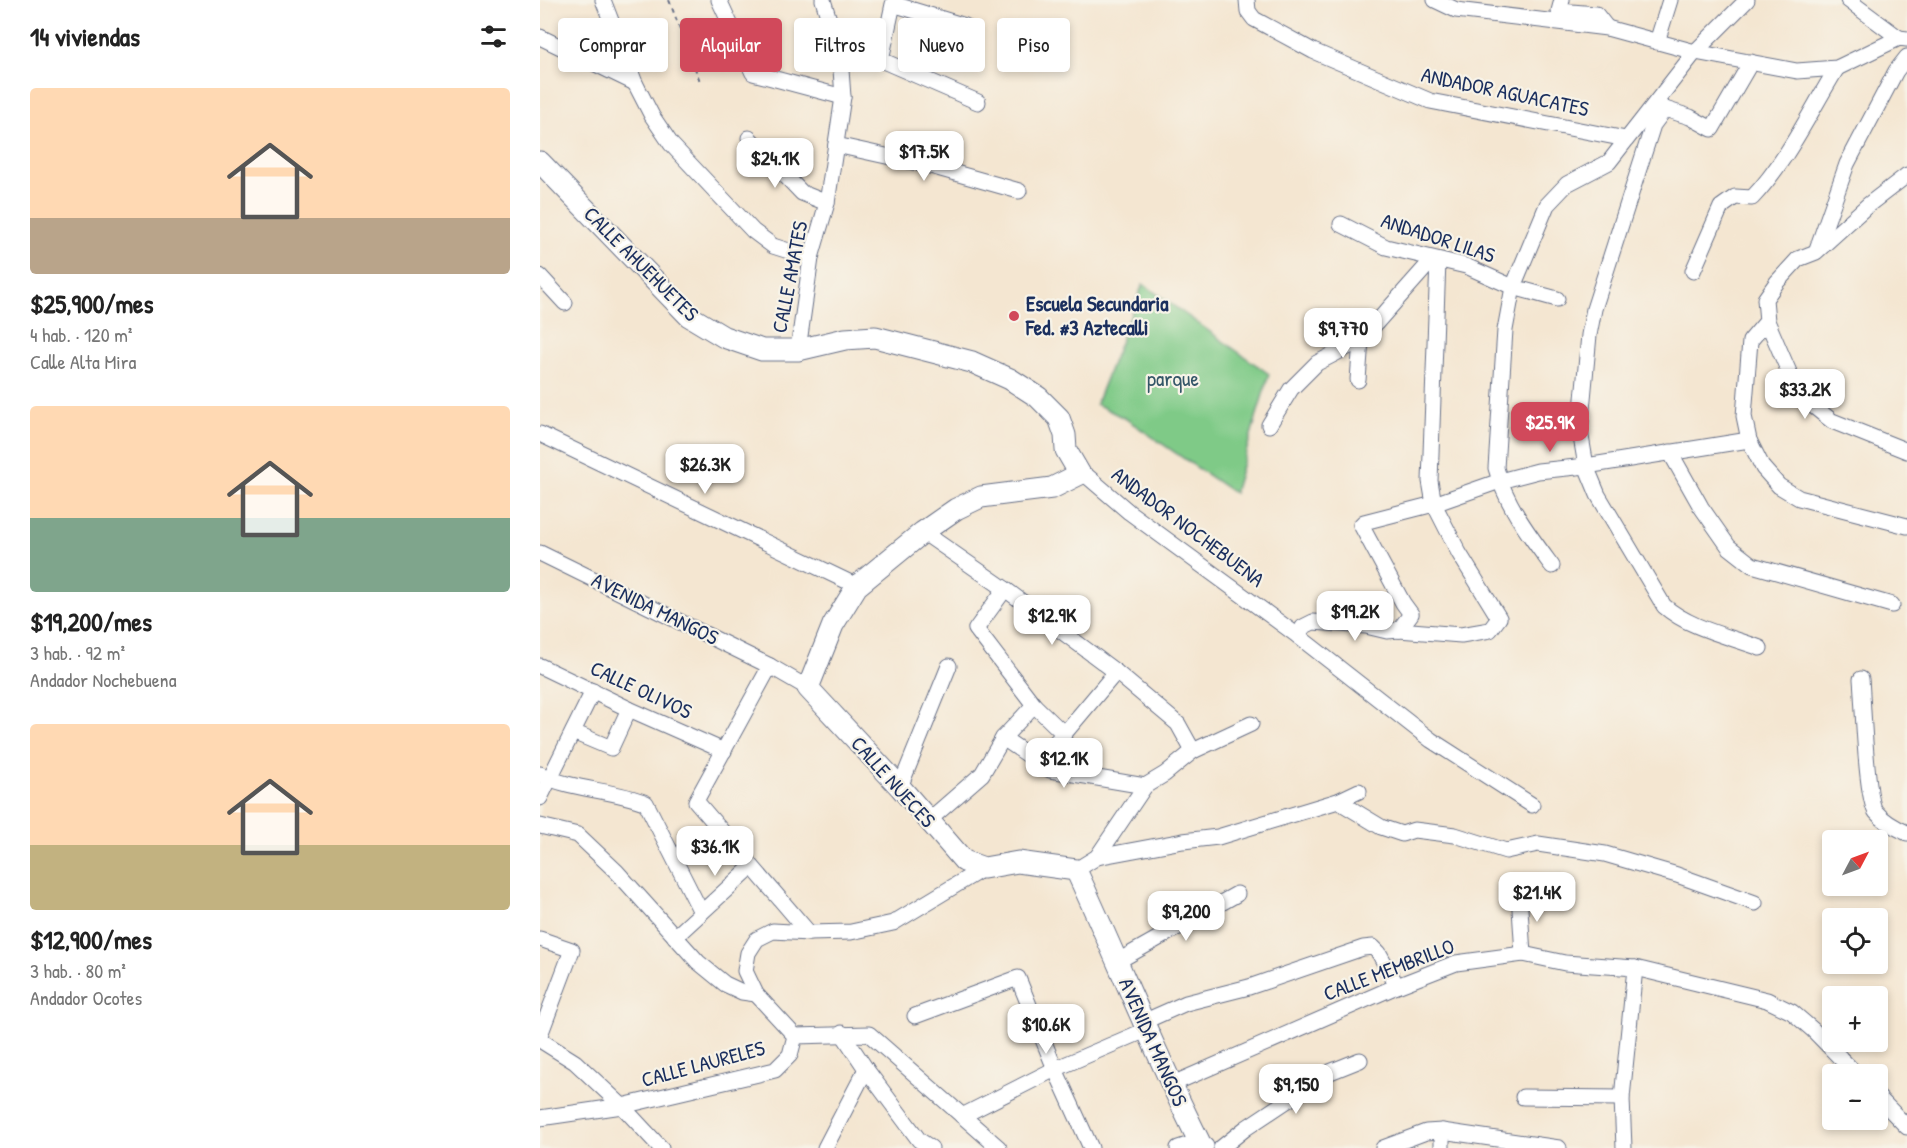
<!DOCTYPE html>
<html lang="es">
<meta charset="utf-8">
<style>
:root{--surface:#fff;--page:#f2f2f2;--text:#222;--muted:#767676;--accent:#d1495b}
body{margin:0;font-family:"Patrick Hand",sans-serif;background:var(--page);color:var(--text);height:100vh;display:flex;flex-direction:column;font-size:22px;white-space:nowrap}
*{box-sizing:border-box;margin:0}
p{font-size:20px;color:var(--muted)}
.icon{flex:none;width:33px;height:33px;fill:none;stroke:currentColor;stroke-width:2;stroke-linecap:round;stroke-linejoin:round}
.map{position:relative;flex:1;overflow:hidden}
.panel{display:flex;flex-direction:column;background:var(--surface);width:540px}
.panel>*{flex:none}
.hud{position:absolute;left:18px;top:18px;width:570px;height:54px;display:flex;gap:12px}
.needle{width:39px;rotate:49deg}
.tools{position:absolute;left:1282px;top:830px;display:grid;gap:12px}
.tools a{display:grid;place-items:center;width:66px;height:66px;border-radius:6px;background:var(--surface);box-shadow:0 3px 9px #0003;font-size:30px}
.price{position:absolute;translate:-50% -51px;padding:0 14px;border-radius:12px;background:#fff;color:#222;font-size:20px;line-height:39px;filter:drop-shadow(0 2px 3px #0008)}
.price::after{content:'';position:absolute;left:50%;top:36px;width:18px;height:14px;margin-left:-9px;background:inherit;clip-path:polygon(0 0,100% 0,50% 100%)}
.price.current{background:var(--accent);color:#fff}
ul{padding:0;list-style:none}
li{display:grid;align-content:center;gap:12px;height:318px;padding:0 30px}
li span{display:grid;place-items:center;height:186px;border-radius:6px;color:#555}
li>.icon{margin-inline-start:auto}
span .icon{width:108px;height:108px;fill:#fffc;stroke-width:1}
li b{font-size:26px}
h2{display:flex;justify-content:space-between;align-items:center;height:72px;padding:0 30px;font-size:26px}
.pill{padding:0 21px;border-radius:6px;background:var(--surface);box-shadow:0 3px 9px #0003;font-size:21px;line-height:54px}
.pill.current{background:var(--accent);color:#fff}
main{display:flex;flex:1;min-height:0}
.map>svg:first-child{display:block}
</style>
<main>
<section class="panel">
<h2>14 viviendas<svg class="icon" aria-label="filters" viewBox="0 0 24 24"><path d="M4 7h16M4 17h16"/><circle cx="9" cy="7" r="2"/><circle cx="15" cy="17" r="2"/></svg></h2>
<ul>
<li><span style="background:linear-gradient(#ffd9b3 70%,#b9a48a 0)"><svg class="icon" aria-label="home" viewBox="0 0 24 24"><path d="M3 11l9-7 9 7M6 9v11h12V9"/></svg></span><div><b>$25,900/mes</b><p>4 hab. · 120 m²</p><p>Calle Alta Mira</p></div></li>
<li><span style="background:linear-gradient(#ffd9b3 60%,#7fa58c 0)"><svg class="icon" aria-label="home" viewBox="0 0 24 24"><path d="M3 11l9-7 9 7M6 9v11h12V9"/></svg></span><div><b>$19,200/mes</b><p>3 hab. · 92 m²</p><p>Andador Nochebuena</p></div></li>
<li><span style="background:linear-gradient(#ffd9b3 65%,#c2b280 0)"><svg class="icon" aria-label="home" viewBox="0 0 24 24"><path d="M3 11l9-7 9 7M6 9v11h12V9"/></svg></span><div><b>$12,900/mes</b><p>3 hab. · 80 m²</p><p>Andador Ocotes</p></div></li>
</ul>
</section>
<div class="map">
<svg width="1367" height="1148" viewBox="0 0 1367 1148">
<rect width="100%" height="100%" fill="#f7f3e8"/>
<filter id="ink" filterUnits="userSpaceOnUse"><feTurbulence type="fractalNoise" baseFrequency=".0167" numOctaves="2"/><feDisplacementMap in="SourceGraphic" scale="12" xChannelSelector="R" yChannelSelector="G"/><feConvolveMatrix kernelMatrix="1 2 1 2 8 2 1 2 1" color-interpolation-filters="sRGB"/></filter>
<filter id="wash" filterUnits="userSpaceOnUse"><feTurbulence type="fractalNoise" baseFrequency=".008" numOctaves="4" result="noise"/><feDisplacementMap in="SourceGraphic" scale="24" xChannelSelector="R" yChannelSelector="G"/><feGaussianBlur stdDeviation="1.35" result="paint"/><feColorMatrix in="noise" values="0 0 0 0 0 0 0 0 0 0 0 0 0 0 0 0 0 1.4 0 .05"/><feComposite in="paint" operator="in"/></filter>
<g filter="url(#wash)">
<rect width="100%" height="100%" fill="#f4e6d1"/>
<!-- green -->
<path fill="#7fca87" stroke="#4d7c72" stroke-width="1.5" d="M603,284L729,374L694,493L586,419L556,404Z"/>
</g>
<g filter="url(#ink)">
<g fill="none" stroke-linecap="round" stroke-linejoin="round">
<!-- street casing -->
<g stroke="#676f86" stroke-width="17">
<g id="street">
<path d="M63,0L95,83L112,116L131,144L213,231L233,246L271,258"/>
<path d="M179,0L213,73L303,97"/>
<path d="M707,0L708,11L714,19L773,51L890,101L1086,139"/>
<path d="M895,0L916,10L1067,28L1155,52L1257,71L1297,68L1359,38L1367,39"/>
<path d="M1022,0L1019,11L1056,14L1067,28"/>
<path d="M1308,0L1359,38"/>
<path d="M0,37L95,83"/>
<path d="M1117,42L1130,0"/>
<path d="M300,56L341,60L438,102"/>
<path d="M341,60L353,4L425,26"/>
<path d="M1117,104L1125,109L1150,117L1172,129L1211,62"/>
<path d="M1125,109L1113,125L1054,309L1049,335L1040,431L1046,466L1058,495L1124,606C1149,628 1188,636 1220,648"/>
<path d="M209,138L262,193L287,203"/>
<path d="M296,145L387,165L479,191"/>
<path d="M1367,175L1328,205L1276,252L1258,259L1237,282L1225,299L1227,321L1252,379L1272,405L1292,421L1367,451"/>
<path d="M801,224L846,247L926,266L973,287L1017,299"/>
<path d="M1277,249L1307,164L1356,71L1367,57"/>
<path d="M1153,271L1181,207L1195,197L1212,198C1247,161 1270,112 1297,68"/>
<path d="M0,276L25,303"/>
<path d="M1227,321L1210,341L1204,416L1209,440L1223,468L1239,486L1259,498L1367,526"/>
<path d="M258,350L271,258L287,203L303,97L300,56L283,0"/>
<path d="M818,380L821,340"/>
<path d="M729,425L751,389L777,363L821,340L893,259"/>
<path d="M0,434L317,586"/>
<path d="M1130,452L1161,507L1189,547L1212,565L1352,605"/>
<path d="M540,474L547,476L589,512L758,636L891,740L992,805"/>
<path d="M383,532L465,589L576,672L638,724L653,751"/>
<path d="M0,553L230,666L268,688"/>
<path d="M1012,566C990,536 966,505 956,468L965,330L973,287L1007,205L1027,184L1069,162L1155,52L1207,0"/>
<path d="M465,589L436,629L494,705L524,734"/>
<path d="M859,630L871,614L863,603L821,525L824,522L894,504L960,481L998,471L1046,466L1209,440"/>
<path d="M758,636L763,627L773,622L826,626L847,631L859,630L921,635L950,630L959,618L919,553L894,504L890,481L898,261"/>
<path d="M0,666L89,709L184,751"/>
<path d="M230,666L156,801L269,933"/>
<path d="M1321,679C1323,701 1326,800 1336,812C1344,822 1356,828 1367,833"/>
<path d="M33,732L71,748L89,709"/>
<path d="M463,738L510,770L605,786"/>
<path d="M496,761L524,734L576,672"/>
<path d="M0,774C33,791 72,789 106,803L161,912"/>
<path d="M360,787L409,666"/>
<path d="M0,798L53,691"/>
<path d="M798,801L841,827L862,834L874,830L915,835L966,851L998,844L1065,854L1137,875L1215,903"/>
<path d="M388,821L442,774L463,738L494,705"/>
<path d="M0,826L38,835L77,872L158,962L185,984L202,992L216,994"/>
<path d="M557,857L643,841L678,837L798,801L819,791"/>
<path d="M536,870L557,857L605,786L625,774L653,751L711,724"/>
<path d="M979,894L983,954"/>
<path d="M135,937L211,867"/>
<path d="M0,939L32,950L0,1035"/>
<path d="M578,961L697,894"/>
<path d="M375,1016L478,978L515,1069L551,1148"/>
<path d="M603,1022L646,1003L709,987L823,948L833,947L839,953L857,986"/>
<path d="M302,1033L326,1069L379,1140L391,1148"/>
<path d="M255,1036L329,1034L459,1148"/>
<path d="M0,1040L35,1062L82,1106L121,1148"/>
<path d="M630,1085L857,986L916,963L983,954L1025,963L1095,968L1227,1000L1252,1012L1273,1030L1316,1074"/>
<path d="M983,1097L1082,1098"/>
<path d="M1338,1097L1367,1127"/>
<path d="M422,1116L515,1069L606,1030"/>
<path d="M0,1118L82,1106L235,1070L250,1055L255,1036L216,994L205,971L208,953L217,939L233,931L269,933L311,932L353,923L444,868"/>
<path d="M902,1131V1148"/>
<path d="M285,1148L326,1069"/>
<path d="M638,1148L659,1141L666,1146"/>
<path d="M681,1148L706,1128L790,1072L820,1060"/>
<path d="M843,1148L886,1132L902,1131L1019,1148"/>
<path d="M1084,1148L1082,1098L1095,968"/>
</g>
</g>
<!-- secondary casing -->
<g stroke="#676f86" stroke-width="23">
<path id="secondary" d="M0,162L149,316L184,337L222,350H258L305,339L335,337L432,362L470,379L498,397L519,418L525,435L526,450L540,474L512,488L441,497L416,509L383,532L317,586L293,625L268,688L360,787L424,861L444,868L478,862L536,870C578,960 614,1052 659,1141V1148"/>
</g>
<!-- path -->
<path stroke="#676f86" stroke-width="2" stroke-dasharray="4.5 4.5" stroke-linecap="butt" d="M129,0L161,84"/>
<!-- street -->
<use href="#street" stroke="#fff" stroke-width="15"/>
<!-- secondary -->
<use href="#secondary" stroke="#fff" stroke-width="21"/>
</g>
</g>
<!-- markers -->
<circle fill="#d1495b" stroke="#f7f3e8" stroke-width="2" cx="474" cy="316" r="6"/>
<g text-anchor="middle" stroke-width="4.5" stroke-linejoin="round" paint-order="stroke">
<!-- street labels -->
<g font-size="21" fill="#1b2f5e" stroke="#f7f3e8">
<text transform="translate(965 92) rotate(12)" y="7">ANDADOR AGUACATES</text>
<text transform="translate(898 238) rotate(18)" y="7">ANDADOR LILAS</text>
<text transform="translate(101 264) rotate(45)" y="7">CALLE AHUEHUETES</text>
<text transform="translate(250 277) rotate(-79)" y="7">CALLE AMATES</text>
<text transform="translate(648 527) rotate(37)" y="7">ANDADOR NOCHEBUENA</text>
<text transform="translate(115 609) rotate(26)" y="7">AVENIDA MANGOS</text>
<text transform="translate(101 690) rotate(25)" y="7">CALLE OLIVOS</text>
<text transform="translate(353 782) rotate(48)" y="7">CALLE NUECES</text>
<text transform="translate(849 970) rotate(-21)" y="7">CALLE MEMBRILLO</text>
<text transform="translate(613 1042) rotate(66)" y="7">AVENIDA MANGOS</text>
<text transform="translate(163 1064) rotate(-15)" y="7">CALLE LAURELES</text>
</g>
<!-- poi labels -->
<g font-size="21" font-weight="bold" fill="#1b2f5e" stroke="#f7f3e8" text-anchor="start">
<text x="486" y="311">Escuela Secundaria<tspan x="486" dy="24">Fed. #3 Aztecalli</tspan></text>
</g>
<!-- park labels -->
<g font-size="21" fill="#345668" stroke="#f7f3e8">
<text x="633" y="386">parque</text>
</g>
</g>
</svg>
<div class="tools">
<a><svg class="needle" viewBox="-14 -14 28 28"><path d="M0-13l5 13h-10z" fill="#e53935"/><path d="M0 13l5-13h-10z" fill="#767676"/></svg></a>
<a><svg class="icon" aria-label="locate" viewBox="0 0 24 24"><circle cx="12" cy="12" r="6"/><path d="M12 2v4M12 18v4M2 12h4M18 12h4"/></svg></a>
<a>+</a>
<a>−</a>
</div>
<b class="price" style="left:384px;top:182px">$17.5K</b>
<b class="price" style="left:235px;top:189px">$24.1K</b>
<b class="price" style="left:803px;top:359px">$9,770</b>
<b class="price" style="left:1265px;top:420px">$33.2K</b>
<b class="price current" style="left:1010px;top:453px">$25.9K</b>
<b class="price" style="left:165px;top:495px">$26.3K</b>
<b class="price" style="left:815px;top:642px">$19.2K</b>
<b class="price" style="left:512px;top:646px">$12.9K</b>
<b class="price" style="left:524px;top:789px">$12.1K</b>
<b class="price" style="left:175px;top:877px">$36.1K</b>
<b class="price" style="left:997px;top:923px">$21.4K</b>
<b class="price" style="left:646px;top:942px">$9,200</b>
<b class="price" style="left:506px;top:1055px">$10.6K</b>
<b class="price" style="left:756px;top:1115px">$9,150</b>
<div class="hud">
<a class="pill">Comprar</a>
<a class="pill current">Alquilar</a>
<a class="pill">Filtros</a>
<a class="pill">Nuevo</a>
<a class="pill">Piso</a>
</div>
</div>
</main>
